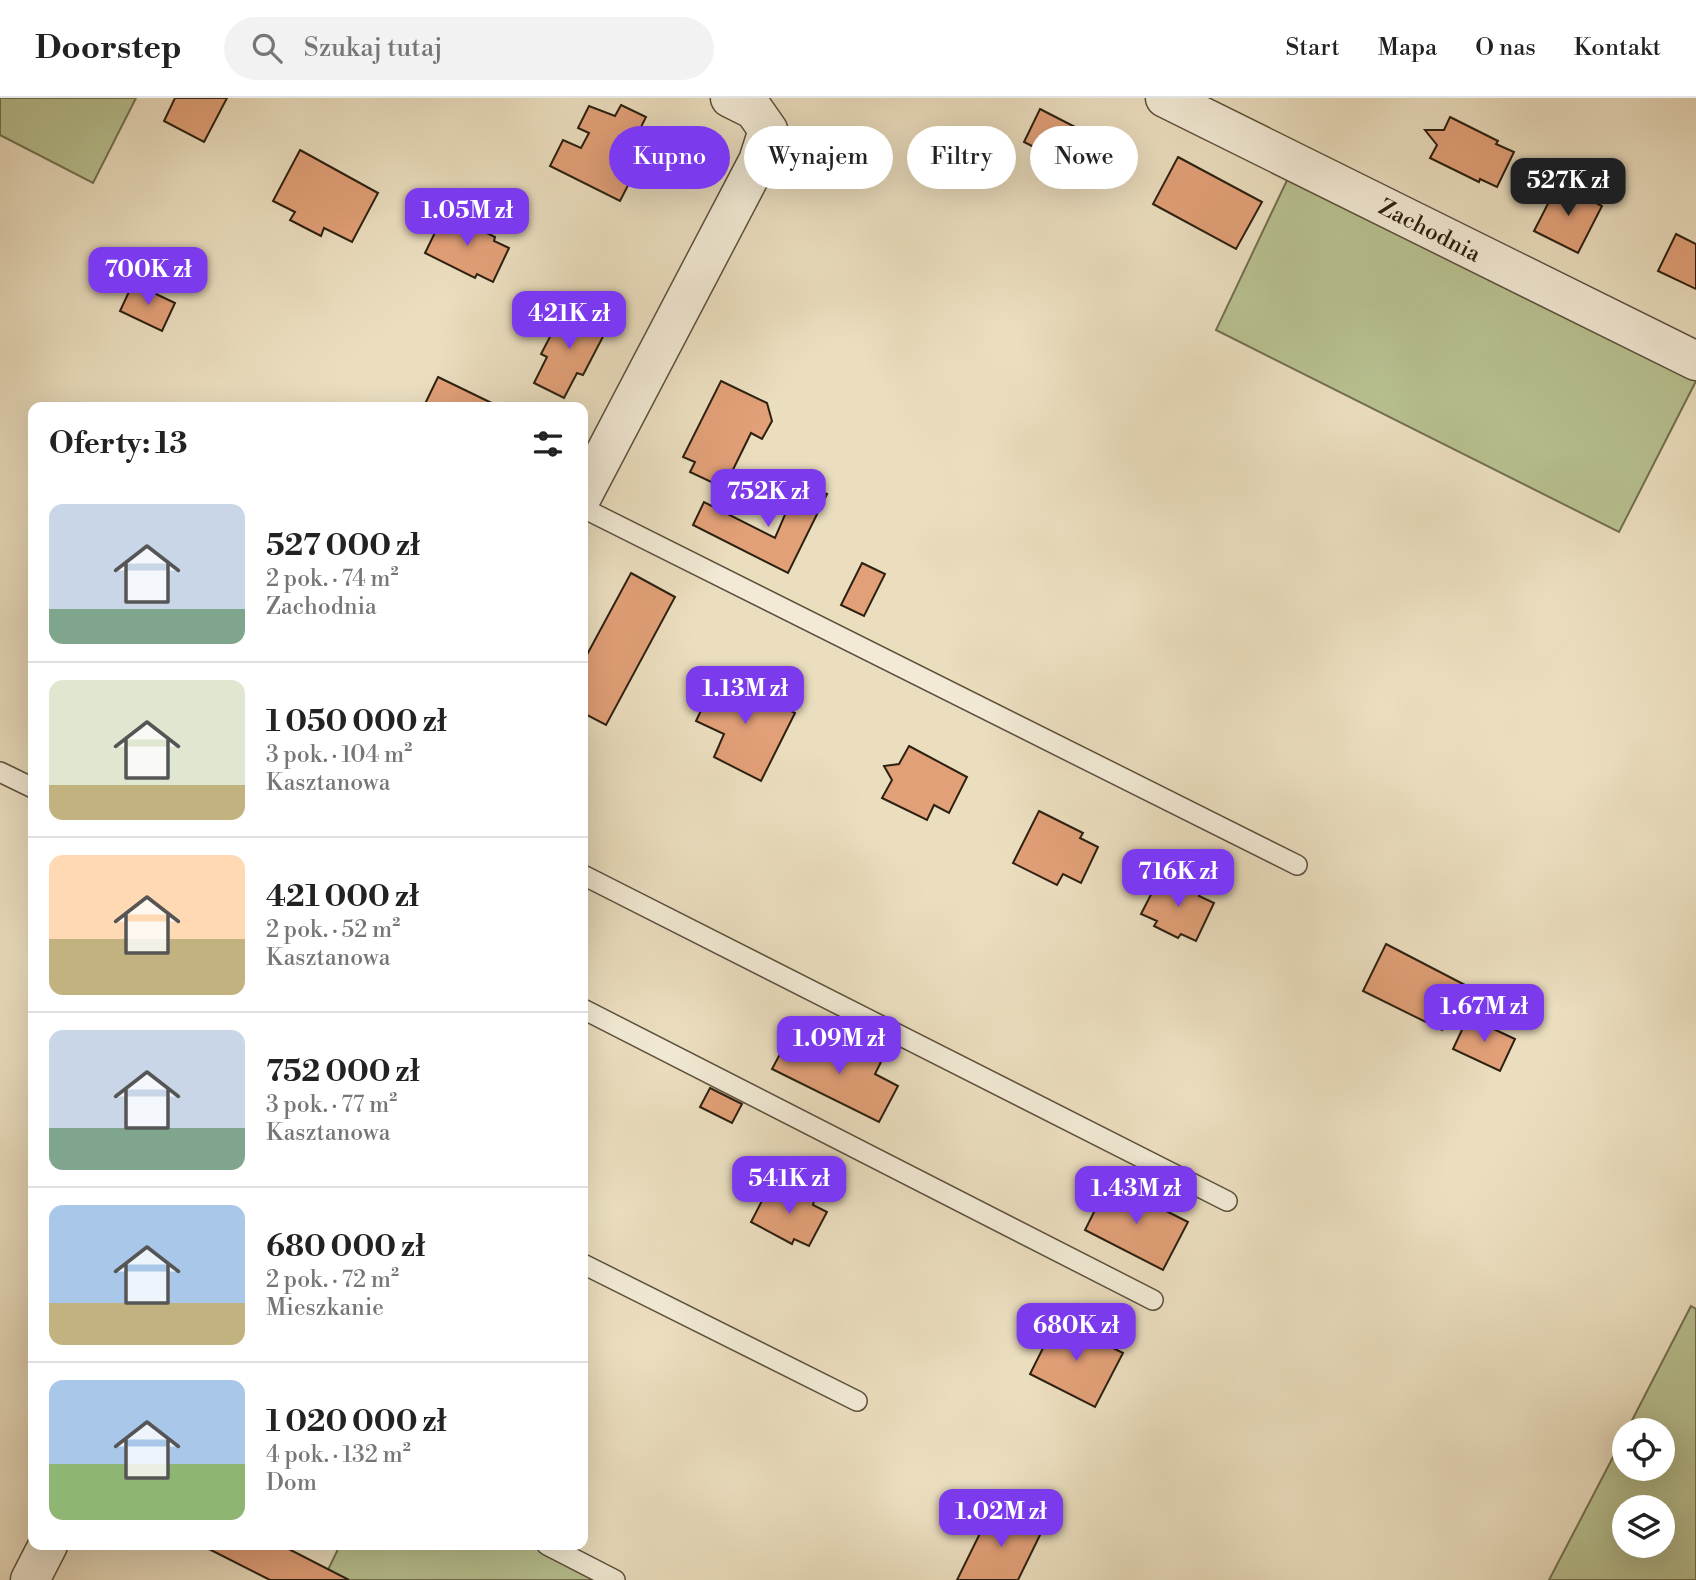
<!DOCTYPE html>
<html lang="pl">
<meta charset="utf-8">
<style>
:root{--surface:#fff;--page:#f2f2f2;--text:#222;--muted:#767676;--line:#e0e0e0;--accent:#7c3aed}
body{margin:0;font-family:"Libre Bodoni",serif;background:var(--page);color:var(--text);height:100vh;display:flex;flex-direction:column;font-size:26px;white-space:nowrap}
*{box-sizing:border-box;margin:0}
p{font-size:23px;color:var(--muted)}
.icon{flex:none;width:38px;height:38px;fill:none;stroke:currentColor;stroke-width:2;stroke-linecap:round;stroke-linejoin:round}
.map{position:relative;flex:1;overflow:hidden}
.sheet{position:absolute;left:28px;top:304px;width:560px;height:1148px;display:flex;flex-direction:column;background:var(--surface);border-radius:14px;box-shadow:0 7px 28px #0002}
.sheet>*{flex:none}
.top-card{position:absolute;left:609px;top:28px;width:665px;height:63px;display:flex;gap:14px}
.tools{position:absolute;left:1612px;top:1320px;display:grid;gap:14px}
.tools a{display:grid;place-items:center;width:63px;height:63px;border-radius:50%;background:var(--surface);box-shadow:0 7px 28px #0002;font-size:35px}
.price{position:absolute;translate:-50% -60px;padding:0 16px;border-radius:14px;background:var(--accent);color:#fff;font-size:23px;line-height:46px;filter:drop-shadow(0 2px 4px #0008)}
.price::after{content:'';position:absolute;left:50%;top:42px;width:21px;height:16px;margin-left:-10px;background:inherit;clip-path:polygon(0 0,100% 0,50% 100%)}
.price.selected{background:#222;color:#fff}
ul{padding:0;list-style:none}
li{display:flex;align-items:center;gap:21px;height:175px;padding:0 21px}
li+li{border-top:2px solid var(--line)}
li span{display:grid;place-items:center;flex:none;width:196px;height:140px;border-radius:14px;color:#555}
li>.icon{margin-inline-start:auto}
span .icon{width:84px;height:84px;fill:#fffc;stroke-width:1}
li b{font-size:30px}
h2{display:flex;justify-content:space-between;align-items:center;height:84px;padding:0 21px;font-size:30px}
.chip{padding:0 24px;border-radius:32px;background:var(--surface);box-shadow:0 7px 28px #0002;font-size:24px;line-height:63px}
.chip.selected{background:var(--accent);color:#fff}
header{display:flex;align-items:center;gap:42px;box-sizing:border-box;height:98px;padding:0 35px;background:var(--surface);border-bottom:2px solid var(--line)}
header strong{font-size:33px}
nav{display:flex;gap:38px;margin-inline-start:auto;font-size:24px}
.search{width:490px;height:63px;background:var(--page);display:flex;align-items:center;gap:18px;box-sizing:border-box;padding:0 24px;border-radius:38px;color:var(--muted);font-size:26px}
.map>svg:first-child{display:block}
</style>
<header>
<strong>Doorstep</strong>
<div class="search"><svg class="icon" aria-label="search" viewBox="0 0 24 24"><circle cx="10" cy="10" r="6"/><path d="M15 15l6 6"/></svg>Szukaj tutaj</div>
<nav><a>Start</a><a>Mapa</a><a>O nas</a><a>Kontakt</a></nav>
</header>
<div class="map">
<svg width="1696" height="1482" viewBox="0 0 1696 1482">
<rect width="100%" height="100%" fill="#ebdebf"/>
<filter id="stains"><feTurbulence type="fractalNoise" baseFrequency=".00286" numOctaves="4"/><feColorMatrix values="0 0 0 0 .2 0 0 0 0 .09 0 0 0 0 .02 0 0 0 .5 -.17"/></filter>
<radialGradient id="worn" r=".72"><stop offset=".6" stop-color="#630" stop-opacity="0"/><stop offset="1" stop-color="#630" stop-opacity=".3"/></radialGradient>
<!-- green -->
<g fill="#b8c191" stroke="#727050" stroke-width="2" fill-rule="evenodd">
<path d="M0,0H136L93,85L0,37Z"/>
<path d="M1289,78L1696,274V283L1619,434L1216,232Z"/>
<path d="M1691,1208L1696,1211V1482H1549L1624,1338V1370H1662V1332H1627ZM1624,1409H1662V1447H1624Z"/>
<path d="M340,1447H529L599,1482H323Z"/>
</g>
<!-- building -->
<g fill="#e2a078" stroke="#2c2010" stroke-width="2">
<path d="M175,0H227L204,44L164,23Z"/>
<path d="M621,7L646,19L639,33L661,44L650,66L641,62L620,103L550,68L563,42L581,50L589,35L578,30L589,8L615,18Z"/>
<path d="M1040,11L1116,50L1100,82L1024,44Z"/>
<path d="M1450,19L1498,43L1496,46L1514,54L1497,89L1480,81L1479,84L1430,60L1437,47L1425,32H1444Z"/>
<path d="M300,52L378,95L352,144L324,130L321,138L290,122L295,114L273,103Z"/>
<path d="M1178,59L1262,104L1236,151L1153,106Z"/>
<path d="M1558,86L1602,108L1578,155L1534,133Z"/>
<path d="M445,114L495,139L494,143L509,150L493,184L477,176L475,180L425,155Z"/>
<path d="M1676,136L1696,146V191L1658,173Z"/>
<path d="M133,185L175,205L162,233L120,213Z"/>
<path d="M566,208L608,229L583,277L577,275L564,300L534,285L547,259L541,256Z"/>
<path d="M438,279L502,310H423Z"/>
<path d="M721,283L767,305L772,323L762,341L751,335L724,390L690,374L695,364L683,359Z"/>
<path d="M799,384L827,396L788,475L693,427L704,404L775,440Z"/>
<path d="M862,465L885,476L864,518L841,507Z"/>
<path d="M631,475L675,499L606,627L583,615V564Z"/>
<path d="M718,577L795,615L761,683L714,659L724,636L696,623Z"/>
<path d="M909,648L967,679L949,715L934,707L927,722L882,700L892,682L884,668L899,666Z"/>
<path d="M1039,713L1083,735L1080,740L1098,749L1081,785L1063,776L1057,787L1013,765Z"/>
<path d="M1160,779L1175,786L1177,782L1201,793L1199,798L1214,805L1196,843L1181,836L1178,840L1154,828L1157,823L1141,816Z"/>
<path d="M1386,846L1465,887L1442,932L1363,893Z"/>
<path d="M1468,919L1515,941L1500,973L1453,951Z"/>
<path d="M789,939L825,957L833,940L881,964L875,976L898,988L879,1024L772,971Z"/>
<path d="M710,990L742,1006L732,1025L700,1009Z"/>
<path d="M1109,1084L1188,1124L1163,1172L1085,1132Z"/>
<path d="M777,1085L814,1103L813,1107L827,1114L809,1148L794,1141L792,1146L751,1124L766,1095L770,1097Z"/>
<path d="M1057,1222L1123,1255L1095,1309L1030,1276Z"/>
<path d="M993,1409L1042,1433L1018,1482H957Z"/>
<path d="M201,1447H281L349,1482H270Z"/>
</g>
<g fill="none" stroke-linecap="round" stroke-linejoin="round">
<!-- lane casing -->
<g stroke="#5c503c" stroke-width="22">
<g id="lane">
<path d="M583,410L1297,767"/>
<path d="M0,674L33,690"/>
<path d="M583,777L1227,1103"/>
<path d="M583,911L1153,1202"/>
<path d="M583,1166L857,1303"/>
<path d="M547,1447L615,1482"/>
</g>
</g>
<!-- street casing -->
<g stroke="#5c503c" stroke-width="41">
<g id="street">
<path d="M1165,0L1696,263"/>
<path d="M583,397L758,63L768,32L754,12L730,0"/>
<path d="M30,1482L48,1447"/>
</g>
</g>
<!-- lane -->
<use href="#lane" stroke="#f2ead5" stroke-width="19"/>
<!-- street -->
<use href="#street" stroke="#f2ead5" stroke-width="38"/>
</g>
<g text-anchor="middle" stroke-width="7" stroke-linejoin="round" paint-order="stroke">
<!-- street labels -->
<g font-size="23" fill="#2c2010" stroke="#f2ead5">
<text transform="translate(1430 132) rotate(27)" y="8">Zachodnia</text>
</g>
</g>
<rect width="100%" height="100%" filter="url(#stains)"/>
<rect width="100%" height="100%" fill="url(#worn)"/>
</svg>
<div class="tools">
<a><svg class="icon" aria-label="locate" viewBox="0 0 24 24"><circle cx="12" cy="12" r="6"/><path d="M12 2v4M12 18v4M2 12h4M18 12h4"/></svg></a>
<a><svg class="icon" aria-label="layers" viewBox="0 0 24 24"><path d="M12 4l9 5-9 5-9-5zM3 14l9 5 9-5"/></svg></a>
</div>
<b class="price selected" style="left:1568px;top:120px">527K zł</b>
<b class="price" style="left:467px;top:150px">1.05M zł</b>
<b class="price" style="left:148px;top:209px">700K zł</b>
<b class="price" style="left:569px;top:253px">421K zł</b>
<b class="price" style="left:768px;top:431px">752K zł</b>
<b class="price" style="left:745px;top:628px">1.13M zł</b>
<b class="price" style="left:1178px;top:811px">716K zł</b>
<b class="price" style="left:1484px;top:946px">1.67M zł</b>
<b class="price" style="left:839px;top:978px">1.09M zł</b>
<b class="price" style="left:789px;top:1118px">541K zł</b>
<b class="price" style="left:1136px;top:1128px">1.43M zł</b>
<b class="price" style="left:1076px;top:1265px">680K zł</b>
<b class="price" style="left:1001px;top:1451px">1.02M zł</b>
<div class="top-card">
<a class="chip selected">Kupno</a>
<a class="chip">Wynajem</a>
<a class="chip">Filtry</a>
<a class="chip">Nowe</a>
</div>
<section class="sheet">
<h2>Oferty: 13<svg class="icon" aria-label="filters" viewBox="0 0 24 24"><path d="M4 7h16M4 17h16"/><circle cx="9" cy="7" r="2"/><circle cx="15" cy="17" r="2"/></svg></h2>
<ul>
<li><span style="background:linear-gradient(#c9d6e8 75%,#7fa58c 0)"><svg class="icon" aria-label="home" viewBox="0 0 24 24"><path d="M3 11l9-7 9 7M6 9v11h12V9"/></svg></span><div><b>527 000 zł</b><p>2 pok. · 74 m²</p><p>Zachodnia</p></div></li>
<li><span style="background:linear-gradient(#dfe7d0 75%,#c2b280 0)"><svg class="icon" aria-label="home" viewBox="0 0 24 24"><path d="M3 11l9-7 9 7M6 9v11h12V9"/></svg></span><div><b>1 050 000 zł</b><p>3 pok. · 104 m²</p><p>Kasztanowa</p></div></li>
<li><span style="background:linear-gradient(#ffd9b3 60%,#c2b280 0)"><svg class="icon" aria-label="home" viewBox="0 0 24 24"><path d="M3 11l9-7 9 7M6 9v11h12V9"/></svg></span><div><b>421 000 zł</b><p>2 pok. · 52 m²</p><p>Kasztanowa</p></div></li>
<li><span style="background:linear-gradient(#c9d6e8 70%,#7fa58c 0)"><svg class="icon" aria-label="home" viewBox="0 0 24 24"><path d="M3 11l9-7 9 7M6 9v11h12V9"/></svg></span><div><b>752 000 zł</b><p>3 pok. · 77 m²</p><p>Kasztanowa</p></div></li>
<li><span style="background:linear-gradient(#a9c7e8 70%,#c2b280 0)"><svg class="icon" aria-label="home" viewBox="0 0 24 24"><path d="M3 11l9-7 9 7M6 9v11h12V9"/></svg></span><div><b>680 000 zł</b><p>2 pok. · 72 m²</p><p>Mieszkanie</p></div></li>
<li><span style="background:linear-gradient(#a9c7e8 60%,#8fb573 0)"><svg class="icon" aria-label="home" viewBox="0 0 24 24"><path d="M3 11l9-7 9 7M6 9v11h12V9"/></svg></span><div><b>1 020 000 zł</b><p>4 pok. · 132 m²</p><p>Dom</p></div></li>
</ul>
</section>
</div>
